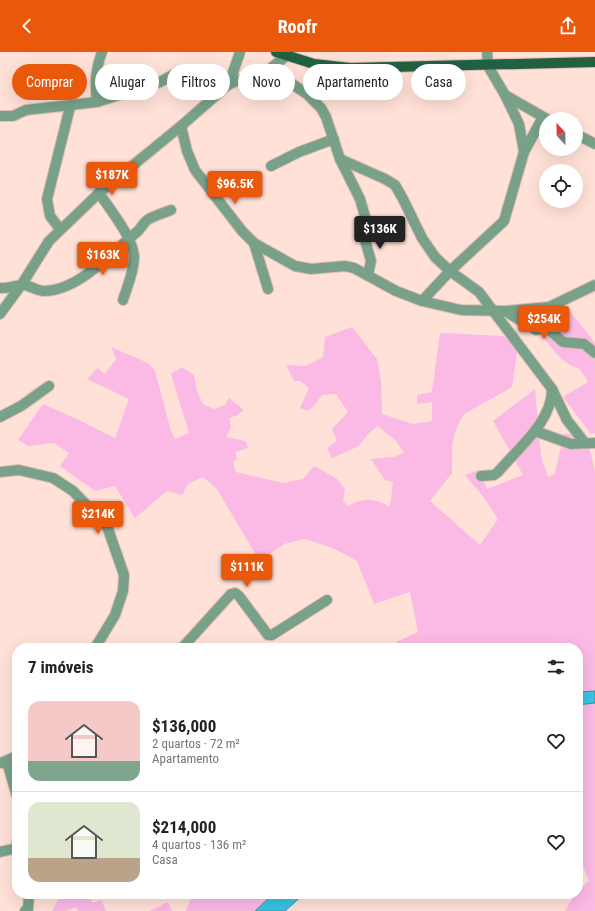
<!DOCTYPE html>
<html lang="pt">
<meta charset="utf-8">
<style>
:root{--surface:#fff;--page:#f6f6f6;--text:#222;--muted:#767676;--line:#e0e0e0;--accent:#ea580c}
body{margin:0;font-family:"Roboto Condensed",sans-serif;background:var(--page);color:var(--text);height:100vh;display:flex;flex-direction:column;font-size:15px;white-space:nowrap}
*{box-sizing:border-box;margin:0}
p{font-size:13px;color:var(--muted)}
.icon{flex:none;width:22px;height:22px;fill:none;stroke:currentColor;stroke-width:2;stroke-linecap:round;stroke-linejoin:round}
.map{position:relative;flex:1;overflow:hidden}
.side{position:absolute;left:12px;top:591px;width:571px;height:256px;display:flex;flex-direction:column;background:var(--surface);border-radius:16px;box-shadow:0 4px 16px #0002}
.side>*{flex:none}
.top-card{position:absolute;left:12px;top:12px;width:571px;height:36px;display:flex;gap:8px}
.needle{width:26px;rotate:338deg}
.tools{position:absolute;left:539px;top:60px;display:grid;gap:8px}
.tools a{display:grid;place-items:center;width:44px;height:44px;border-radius:50%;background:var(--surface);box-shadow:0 4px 16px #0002;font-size:20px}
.price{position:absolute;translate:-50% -34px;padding:0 9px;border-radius:4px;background:var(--accent);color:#fff;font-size:13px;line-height:26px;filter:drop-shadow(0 1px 2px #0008)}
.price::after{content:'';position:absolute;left:50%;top:24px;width:12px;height:9px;margin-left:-6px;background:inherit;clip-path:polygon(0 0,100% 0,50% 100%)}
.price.current{background:#222;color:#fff}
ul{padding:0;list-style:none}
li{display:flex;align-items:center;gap:12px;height:100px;padding:0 16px}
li+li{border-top:1px solid var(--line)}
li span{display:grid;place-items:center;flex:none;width:112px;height:80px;border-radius:12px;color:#555}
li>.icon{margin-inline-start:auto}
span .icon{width:48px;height:48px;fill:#fffc;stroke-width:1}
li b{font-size:17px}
h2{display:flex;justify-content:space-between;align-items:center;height:48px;padding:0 16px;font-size:17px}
.pill{padding:0 14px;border-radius:18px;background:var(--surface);box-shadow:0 4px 16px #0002;font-size:14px;line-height:36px}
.pill.current{background:var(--accent);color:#fff}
header{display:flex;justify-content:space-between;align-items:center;height:52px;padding:0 16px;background:var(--accent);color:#fff;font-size:18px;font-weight:700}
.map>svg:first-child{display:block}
</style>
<header><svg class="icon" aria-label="back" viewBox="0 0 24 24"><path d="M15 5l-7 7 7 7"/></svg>Roofr<svg class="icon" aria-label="share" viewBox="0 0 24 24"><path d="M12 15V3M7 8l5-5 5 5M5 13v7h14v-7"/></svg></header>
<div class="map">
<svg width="595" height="859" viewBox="0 0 595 859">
<rect width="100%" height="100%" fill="#ffe1d7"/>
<!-- green -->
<g fill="#fbb9e6">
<path d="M568,257L595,291V381L591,382L563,345L588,330L580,317C560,312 546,290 537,273Z"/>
<path d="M352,275L377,307L381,329L382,362L413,372L432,369V350L417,352V343L432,340L440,281L503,284L518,294L512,335L464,362L457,375L452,393V421L430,449L480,493L498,467L485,447L465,423L479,418L487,437L523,423L493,369L535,337L541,404L548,425L555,421L564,382H585L595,418V639L578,640V596H399L396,590L418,580L410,540L374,552L357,509L333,496L305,487L284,492L271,501L256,503L217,437L203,425L188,432L182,443L167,439L135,466L115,434L95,439L60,414L69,401L54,391L28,394L18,388L43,352L81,369L115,386L129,347L87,327L98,316L105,322L116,307L111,295L148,311L155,319L171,379L175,387L189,381L171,322L182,315L194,323L197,339L203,352L214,357L225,353L229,346L244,358L238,363L229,366L231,375L226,385L246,389L248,396L235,400L237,407L233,410L236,420L283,431L303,427L314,414L336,426L345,437L343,449L348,454C363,446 374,446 390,455L393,430L385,428L371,407L393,405L404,401L396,389L378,374L368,382L359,394L332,406L327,396L337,389L332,377L348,360L336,342L322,343L314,354L308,359L300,356L309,336L300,329H294L286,313L305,314L323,305L325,285Z"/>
<path d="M593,651H595V859H565L575,842H578V839L589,829L578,801V653Z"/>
<path d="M58,842H89L92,851L101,848L106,859H78L76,855L67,859H52L59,846Z"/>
<path d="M193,842L202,845L205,842L211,847L214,842H273L255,859H186Z"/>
<path d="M168,850L172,859H149Z"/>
</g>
<!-- water -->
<g fill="#37c4e6" stroke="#3a95aa">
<path d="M595,639V651L578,653V640Z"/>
<path d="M273,842H304L285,859H255Z"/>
</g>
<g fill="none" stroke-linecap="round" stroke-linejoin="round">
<!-- minor casing -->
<g stroke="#ddbfb6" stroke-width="12">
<g id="minor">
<path d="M487,0L488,14L505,43L547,67"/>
<path d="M270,17L307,42L321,56L326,65L340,107L360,147L366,168L363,181L371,209L368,223"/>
<path d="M229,32L240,0"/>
<path d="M97,50C95,32 95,18 102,0"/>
<path d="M0,64H13L26,58L97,50L160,30L182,18"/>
<path d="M181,74L187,99L195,118L242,179L254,191L268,237"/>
<path d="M576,82L595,92"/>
<path d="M524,100L543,65"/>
<path d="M340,107L385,127L395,133L403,147L422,186L435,205L450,219L479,240L552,337C552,370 518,396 498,420L494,423L481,424"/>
<path d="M271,114L299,100L334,87"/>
<path d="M99,141C109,156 135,188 134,206C134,220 127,235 123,248"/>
<path d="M60,177L50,164L47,147L70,55"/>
<path d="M254,191L295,214L311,217L345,214L354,216L396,239L422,249L461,258L505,259L549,255L595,233"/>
<path d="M0,236C9,237 18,232 24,233C31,234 37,239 44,239C79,239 113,199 138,179C141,176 143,172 146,169C152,164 164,161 171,158"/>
<path d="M422,249L450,219L504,169L524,100L519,72L505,43"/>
<path d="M505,259L536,278L546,275L563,290L584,292L595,301"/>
<path d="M0,262L22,232L49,189L99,141L181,74L229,32L270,17L286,4"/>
<path d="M552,337L567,368L585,391"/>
<path d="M0,365L21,354L49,334"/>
<path d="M535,379L571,392L595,391"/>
<path d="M0,420L19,418L53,426L73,439L107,474L124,523L123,539L115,563L95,596"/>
<path d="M182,596L231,542L235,541L239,544L268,583H272L327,548"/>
<path d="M7,710L17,744"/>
<path d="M1,711L17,704"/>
<path d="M0,800L17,796V791"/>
<path d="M25,859L28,857L29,842"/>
</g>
</g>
<!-- major casing -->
<g stroke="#ddbfb6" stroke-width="12">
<path id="major" d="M276,0L314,12L350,16L595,10"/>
</g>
<!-- minor -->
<use href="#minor" stroke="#79a189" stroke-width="10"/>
<!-- major -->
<use href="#major" stroke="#216141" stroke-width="10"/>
</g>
</svg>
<div class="tools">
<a><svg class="needle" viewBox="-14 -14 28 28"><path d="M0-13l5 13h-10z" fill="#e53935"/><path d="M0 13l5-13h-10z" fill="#767676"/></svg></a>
<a><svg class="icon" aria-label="locate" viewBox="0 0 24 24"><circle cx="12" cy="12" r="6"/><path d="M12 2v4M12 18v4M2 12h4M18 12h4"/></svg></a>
</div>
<b class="price" style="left:112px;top:144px">$187K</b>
<b class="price" style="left:235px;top:153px">$96.5K</b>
<b class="price current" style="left:380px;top:198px">$136K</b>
<b class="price" style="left:103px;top:224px">$163K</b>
<b class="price" style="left:544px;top:288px">$254K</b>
<b class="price" style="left:98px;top:483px">$214K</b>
<b class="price" style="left:247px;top:536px">$111K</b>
<div class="top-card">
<a class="pill current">Comprar</a>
<a class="pill">Alugar</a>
<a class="pill">Filtros</a>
<a class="pill">Novo</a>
<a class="pill">Apartamento</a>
<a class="pill">Casa</a>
</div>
<section class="side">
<h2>7 imóveis<svg class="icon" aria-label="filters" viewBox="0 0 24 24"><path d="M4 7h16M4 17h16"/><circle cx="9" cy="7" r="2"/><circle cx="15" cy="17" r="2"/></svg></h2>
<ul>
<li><span style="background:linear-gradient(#f6c9c9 75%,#7fa58c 0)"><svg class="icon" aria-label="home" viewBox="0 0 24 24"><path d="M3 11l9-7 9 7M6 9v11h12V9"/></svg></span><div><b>$136,000</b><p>2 quartos · 72 m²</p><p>Apartamento</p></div><svg class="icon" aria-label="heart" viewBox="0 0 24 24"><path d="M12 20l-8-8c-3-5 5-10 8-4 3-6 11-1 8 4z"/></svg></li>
<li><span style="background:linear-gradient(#dfe7d0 70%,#b9a48a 0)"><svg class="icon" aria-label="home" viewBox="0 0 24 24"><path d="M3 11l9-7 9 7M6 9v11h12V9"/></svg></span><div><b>$214,000</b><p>4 quartos · 136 m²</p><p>Casa</p></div><svg class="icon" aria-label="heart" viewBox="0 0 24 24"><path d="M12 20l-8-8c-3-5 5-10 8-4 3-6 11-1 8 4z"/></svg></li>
</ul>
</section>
</div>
